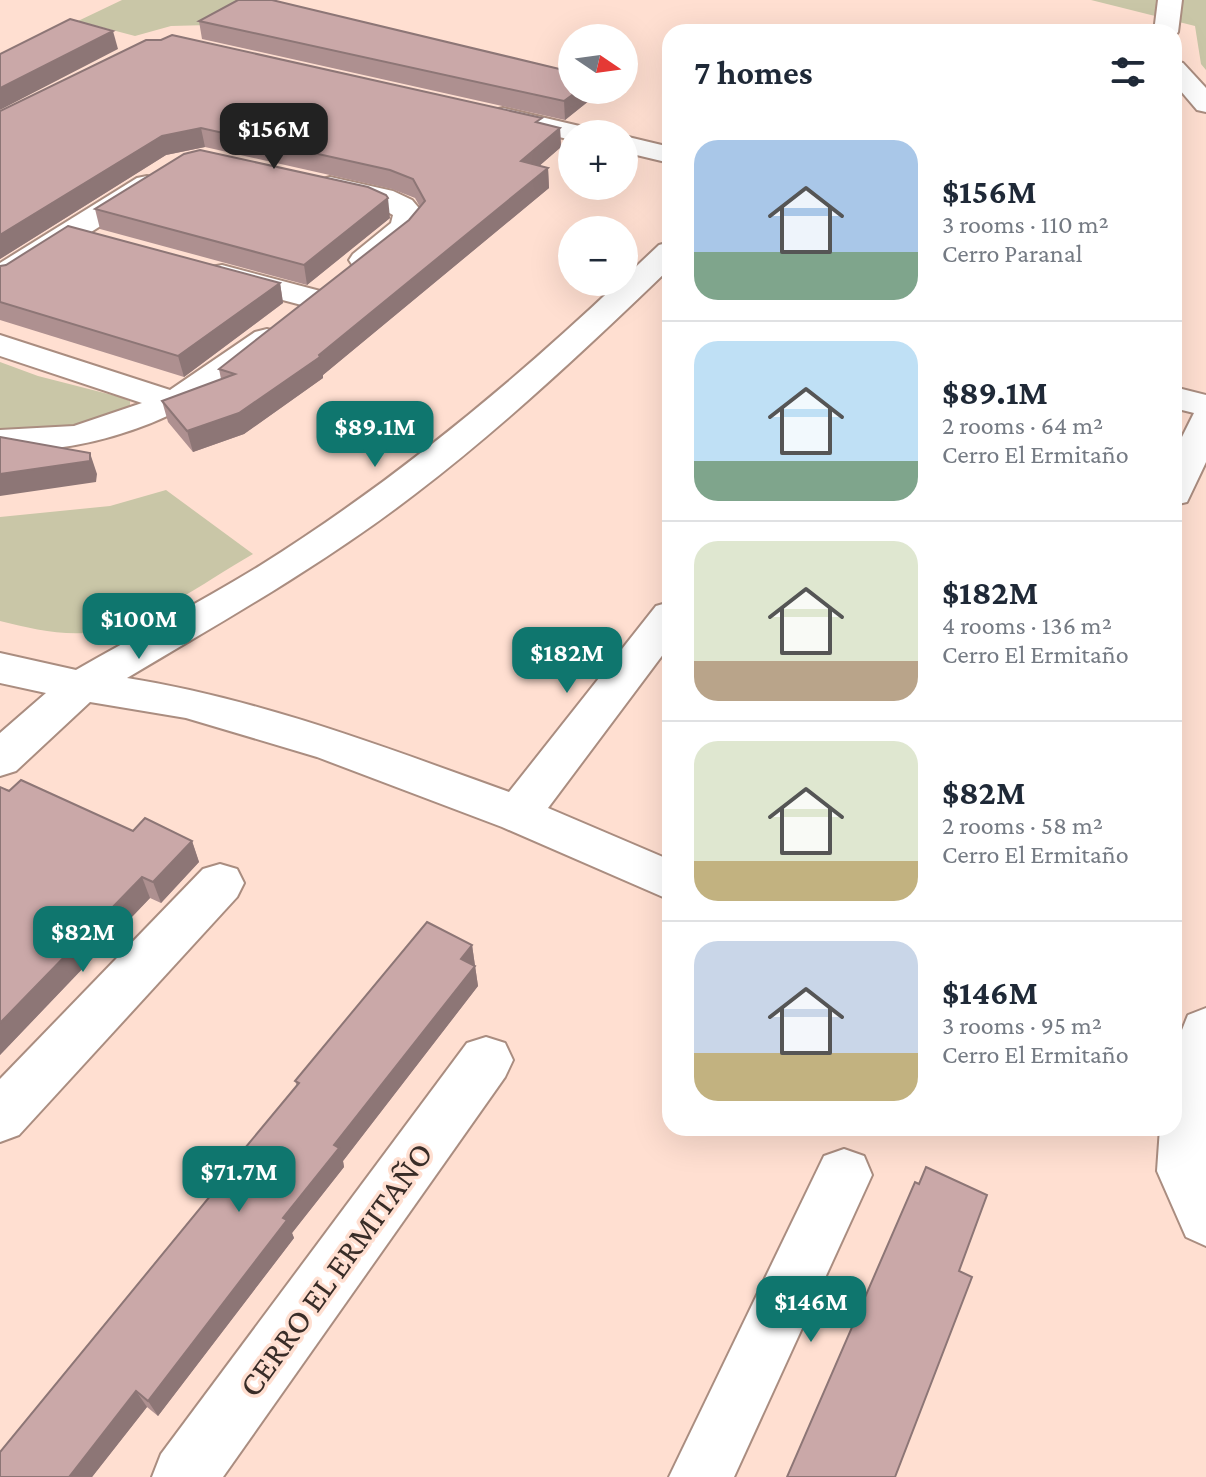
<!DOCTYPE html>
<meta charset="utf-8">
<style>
:root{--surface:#fff;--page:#f2f2f3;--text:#1f2937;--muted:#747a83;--line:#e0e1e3;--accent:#0f766e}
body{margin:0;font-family:"Crimson Pro",serif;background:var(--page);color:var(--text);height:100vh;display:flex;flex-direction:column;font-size:30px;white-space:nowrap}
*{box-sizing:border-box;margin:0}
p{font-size:26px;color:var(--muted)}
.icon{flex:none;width:44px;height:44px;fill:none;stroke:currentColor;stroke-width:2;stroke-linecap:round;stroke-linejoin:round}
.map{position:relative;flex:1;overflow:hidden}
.side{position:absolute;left:662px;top:24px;width:520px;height:1112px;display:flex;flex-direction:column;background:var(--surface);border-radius:24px;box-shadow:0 8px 32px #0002}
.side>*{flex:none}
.needle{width:52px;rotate:103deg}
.buttons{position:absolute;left:558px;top:24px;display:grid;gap:16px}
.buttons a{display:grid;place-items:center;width:80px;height:80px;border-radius:50%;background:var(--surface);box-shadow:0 8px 32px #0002;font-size:40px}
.price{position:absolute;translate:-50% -68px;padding:0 18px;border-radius:16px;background:var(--accent);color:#fff;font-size:26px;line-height:52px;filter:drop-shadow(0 2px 4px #0008)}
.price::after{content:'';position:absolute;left:50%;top:48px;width:24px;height:18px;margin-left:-12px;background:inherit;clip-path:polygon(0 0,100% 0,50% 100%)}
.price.current{background:#222;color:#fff}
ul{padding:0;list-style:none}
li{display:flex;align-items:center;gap:24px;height:200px;padding:0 32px}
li+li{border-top:2px solid var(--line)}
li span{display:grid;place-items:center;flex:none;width:224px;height:160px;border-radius:24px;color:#555}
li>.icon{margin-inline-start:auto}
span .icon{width:96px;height:96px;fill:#fffc;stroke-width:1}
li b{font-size:34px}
h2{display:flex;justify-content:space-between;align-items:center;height:96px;padding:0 32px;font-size:34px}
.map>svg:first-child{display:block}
</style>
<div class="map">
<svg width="1206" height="1477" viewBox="0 0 1206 1477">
<rect width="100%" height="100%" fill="#ffdfd1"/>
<!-- green -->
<g fill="#c9c6a7">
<path d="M122,0H238L260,5L209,25L171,26L135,36L78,21Z"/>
<path d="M1091,0H1206V70L1201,64L1195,26Z"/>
<path d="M0,362L38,376L120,397L130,401V408C90,423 43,436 0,429Z"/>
<path d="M166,490L253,554C204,582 143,629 86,633C57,635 28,628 0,621V517L110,506Z"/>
</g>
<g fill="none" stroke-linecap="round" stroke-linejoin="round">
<!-- minor casing -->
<g stroke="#aa8d80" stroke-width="4">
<g id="minor">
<path d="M1158,0H1182L1178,32L1174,37V32H1154Z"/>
<path d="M1174,61L1183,63L1206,88V112L1197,110L1174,83Z"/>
<path d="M503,108L588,128L592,134H572V140L494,122L490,116L494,110Z"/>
<path d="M624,136L670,147V163L624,152Z"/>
<path d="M147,176L157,178L161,184L157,190L11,283L0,285V263L137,178Z"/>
<path d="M330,177L393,191L412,200L423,213C417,238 380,273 353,266L349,260L353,254L391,223L393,215L373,204L320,192L316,186L320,180Z"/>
<path d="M670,242V268C588,347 505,425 415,494C324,564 225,620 127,678C259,699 384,747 509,792L656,606L670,602V645L548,808L670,860V900L502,827L317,757L186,718L90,702L16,771L0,776V733L46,693L0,683V653L76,670C137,635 201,602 261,565C390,484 509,386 619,282H624V278L659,245Z"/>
<path d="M222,265L324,292L329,299L324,306L313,308L211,281L207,274L211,267Z"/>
<path d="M267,329L279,332L283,339L279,346C192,414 111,451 0,452V430L74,426L142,403L0,356V335L170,390L255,332Z"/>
<path d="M1174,387L1206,395V462L1187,502L1174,505V453L1194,413L1174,408Z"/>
<path d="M220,864L237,869L244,883L237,897L19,1135L0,1142V1079L203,869Z"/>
<path d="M1206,1008V1246L1186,1237L1157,1171L1160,1128H1174V1050L1188,1015Z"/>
<path d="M486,1037L505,1043L513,1060L505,1077L223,1477H152L161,1454L467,1043Z"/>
<path d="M844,1149L864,1156L872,1175L734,1477H669L824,1156Z"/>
</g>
</g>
<!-- minor -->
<use href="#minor" fill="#fff" fill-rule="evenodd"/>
</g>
<!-- wall -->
<g fill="#ae9090">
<path d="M199,21L572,90H595V96L565,120L202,39Z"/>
<path d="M0,111L543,124L560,128L561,147L539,166L548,168L549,188L323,375V378L244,434L193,452L168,422L162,401L221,379L219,369L409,220L420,207L415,198L392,189L205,147L166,155L0,259Z"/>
<path d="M95,209L390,218L307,285L100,229Z"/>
<path d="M0,266L280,283L283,303L184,377L0,320Z"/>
<path d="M0,787L133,831L192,841L199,862L161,903L150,898L0,1055Z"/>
<path d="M472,945L478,986L343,1161L344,1167L292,1233L294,1238L158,1416L147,1407L92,1477H0L247,1152L245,1148L297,1086L295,1081Z"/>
</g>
<!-- shaded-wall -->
<g fill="#8d7676">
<path d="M113,31L118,49L0,110V88Z"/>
<path d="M579,90H595V96L565,120L564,101Z"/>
<path d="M201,128L205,147L166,155L0,259V235L162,136Z"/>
<path d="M560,128L561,147L522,181L521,161Z"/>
<path d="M548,168L549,188L323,375V378L244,434L193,452L187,431Z"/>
<path d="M388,198L390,218L307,285L304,265Z"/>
<path d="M280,283L283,303L184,377L178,356Z"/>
<path d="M90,453L97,474L96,482L0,496V474Z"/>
<path d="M192,841L199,862L161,903L153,882Z"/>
<path d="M142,877L150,898L0,1055V1023Z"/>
<path d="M472,945L475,966L461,959Z"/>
<path d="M475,966L478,986L343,1161L344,1167L292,1233L294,1238L158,1416L148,1401L283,1218L334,1145Z"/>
<path d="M136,1391L147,1407L92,1477H69Z"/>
</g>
<!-- building -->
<g fill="#caa8a8" stroke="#8d7676" stroke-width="2">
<path d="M238,0H272L572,72V90H579L564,101L199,21Z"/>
<path d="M70,19L113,31L0,88V54Z"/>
<path d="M172,35L542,118L536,122L560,128L521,161L548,168L319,355L320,357L239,413L187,431L162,401L235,374L219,369L409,220L425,201L413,179L390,170L201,128L162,136L0,235V111L146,40H161Z"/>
<path d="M200,150L368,187L386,195L388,198L304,265L95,209L184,154Z"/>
<path d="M68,226L280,283L178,356L0,302V266L6,265Z"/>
<path d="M0,437L90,453V461L0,474Z"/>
<path d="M21,780L133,831L145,818L192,841L153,882L142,877L0,1023V787L9,791Z"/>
<path d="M427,922L472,945L461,959L475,966L334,1145L339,1148L283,1218L287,1220L148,1401L136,1391L69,1477H0V1452L248,1150L245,1148L299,1083L295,1081Z"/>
<path d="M926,1167L987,1195L959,1271L972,1277L895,1477H787L915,1182L919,1184Z"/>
</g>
<g text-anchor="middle" stroke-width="7" stroke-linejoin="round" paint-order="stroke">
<!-- near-street labels -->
<g font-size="34" fill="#392d28" stroke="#ffdfd1">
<text transform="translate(335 1269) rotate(-54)" y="12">CERRO EL ERMITAÑO</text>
</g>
</g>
</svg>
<div class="buttons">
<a><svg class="needle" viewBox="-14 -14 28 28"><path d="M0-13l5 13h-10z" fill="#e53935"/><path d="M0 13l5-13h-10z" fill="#747a83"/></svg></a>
<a>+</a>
<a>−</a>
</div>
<b class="price current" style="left:274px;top:171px">$156M</b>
<b class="price" style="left:375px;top:469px">$89.1M</b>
<b class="price" style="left:139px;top:661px">$100M</b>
<b class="price" style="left:567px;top:695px">$182M</b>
<b class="price" style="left:83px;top:974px">$82M</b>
<b class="price" style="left:239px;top:1214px">$71.7M</b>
<b class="price" style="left:811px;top:1344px">$146M</b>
<section class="side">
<h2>7 homes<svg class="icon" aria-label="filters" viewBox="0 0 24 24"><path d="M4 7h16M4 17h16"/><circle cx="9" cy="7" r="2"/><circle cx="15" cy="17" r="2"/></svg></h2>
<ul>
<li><span style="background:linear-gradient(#a9c7e8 70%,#7fa58c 0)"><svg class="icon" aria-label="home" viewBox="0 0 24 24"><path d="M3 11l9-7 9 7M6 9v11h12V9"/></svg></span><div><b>$156M</b><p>3 rooms · 110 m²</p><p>Cerro Paranal</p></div></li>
<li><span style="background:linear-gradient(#bfe0f5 75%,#7fa58c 0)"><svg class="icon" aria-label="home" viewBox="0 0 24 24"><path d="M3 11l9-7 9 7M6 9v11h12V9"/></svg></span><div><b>$89.1M</b><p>2 rooms · 64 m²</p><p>Cerro El Ermitaño</p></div></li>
<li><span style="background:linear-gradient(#dfe7d0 75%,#b9a48a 0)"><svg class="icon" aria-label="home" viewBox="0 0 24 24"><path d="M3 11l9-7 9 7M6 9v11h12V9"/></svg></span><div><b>$182M</b><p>4 rooms · 136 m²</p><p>Cerro El Ermitaño</p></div></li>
<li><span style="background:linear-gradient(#dfe7d0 75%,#c2b280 0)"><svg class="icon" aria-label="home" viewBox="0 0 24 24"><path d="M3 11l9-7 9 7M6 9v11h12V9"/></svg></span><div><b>$82M</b><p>2 rooms · 58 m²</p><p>Cerro El Ermitaño</p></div></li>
<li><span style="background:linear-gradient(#c9d6e8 70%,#c2b280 0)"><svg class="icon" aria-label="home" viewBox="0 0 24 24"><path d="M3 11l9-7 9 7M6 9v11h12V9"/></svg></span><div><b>$146M</b><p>3 rooms · 95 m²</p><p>Cerro El Ermitaño</p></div></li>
</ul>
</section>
</div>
